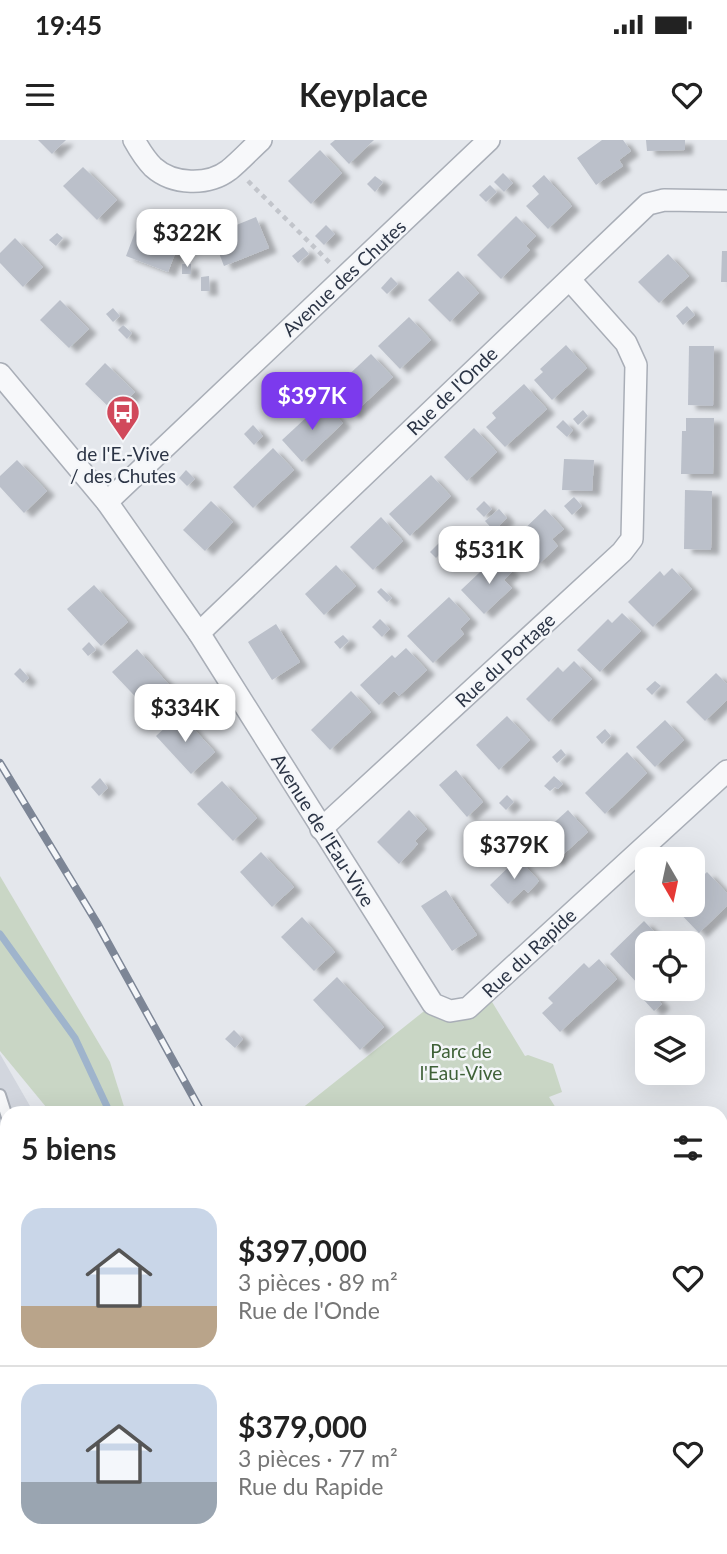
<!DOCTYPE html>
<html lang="fr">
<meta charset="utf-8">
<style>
:root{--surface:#fff;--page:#f6f6f6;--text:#222;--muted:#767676;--line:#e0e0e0;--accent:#7c3aed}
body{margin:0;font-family:Lato,sans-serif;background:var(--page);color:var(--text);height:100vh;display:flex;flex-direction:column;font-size:26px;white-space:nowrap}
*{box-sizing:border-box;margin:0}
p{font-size:23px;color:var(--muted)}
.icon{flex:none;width:38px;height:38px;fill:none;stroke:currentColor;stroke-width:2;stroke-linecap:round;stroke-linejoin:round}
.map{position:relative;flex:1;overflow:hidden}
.side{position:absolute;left:0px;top:966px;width:728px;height:448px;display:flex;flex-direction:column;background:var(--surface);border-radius:21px 21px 0 0;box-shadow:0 7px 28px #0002}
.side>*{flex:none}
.needle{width:46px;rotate:171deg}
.controls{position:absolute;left:635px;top:707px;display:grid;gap:14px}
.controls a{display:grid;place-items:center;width:70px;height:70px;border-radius:14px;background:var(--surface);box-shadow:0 7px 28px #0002;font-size:35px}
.price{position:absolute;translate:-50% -60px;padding:0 16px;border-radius:14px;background:#fff;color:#222;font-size:23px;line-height:46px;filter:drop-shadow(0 2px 4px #0008)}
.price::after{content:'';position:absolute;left:50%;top:42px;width:21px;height:16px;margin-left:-10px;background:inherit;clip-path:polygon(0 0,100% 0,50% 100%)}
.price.on{background:var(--accent);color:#fff}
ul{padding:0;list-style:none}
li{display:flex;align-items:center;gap:21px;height:175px;padding:0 21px}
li+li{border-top:2px solid var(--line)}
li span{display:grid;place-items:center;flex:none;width:196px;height:140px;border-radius:21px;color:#555}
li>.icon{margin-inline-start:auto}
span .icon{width:84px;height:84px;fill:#fffc;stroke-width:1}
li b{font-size:30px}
h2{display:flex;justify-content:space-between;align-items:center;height:84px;padding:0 21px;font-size:30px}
.status{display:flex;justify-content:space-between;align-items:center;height:49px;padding:0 35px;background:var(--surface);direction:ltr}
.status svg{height:19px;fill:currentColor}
header{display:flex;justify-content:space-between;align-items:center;height:91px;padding:0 21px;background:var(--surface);font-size:32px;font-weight:700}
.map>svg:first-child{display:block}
</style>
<div class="status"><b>19:45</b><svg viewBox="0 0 49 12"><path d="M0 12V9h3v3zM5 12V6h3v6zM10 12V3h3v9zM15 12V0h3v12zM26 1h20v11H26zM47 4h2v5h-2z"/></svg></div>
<header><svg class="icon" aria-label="menu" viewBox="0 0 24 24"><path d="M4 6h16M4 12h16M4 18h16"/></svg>Keyplace<svg class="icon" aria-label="heart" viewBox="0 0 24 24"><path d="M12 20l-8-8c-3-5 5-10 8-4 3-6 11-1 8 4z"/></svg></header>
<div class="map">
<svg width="727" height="1414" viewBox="0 0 727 1414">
<defs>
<filter id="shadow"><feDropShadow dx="8" dy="4.5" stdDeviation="2" flood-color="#0004"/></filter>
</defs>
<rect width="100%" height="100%" fill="#e4e7ec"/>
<!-- built -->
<path fill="#d2d6de" d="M0,914L34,973H7V1370L0,1375Z"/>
<!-- green -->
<g fill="#c9d6c5">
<path d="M0,736L110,922L126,973H51L0,911Z"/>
<path d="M486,852L525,916L528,915L553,924L562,952L549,957L559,973H296L433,864L450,871Z"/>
</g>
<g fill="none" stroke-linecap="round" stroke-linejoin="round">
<!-- stream -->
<path stroke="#9fb4cc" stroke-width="7" d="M0,794L75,898L110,973"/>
</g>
<!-- building -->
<g fill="#bbc0ca" filter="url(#shadow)">
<path d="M38,0H66L52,14Z"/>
<path d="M335,0H374L349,24L330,4Z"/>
<path d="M602,0H623L631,11L619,20L623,26L596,45L577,18Z"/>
<path d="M646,0H685V10L647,11Z"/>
<path d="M320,10L342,33L311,64L288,41Z"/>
<path d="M83,27L117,60L97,80L63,46Z"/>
<path d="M503,33L513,43L504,52L494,42Z"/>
<path d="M544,35L572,66L548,89L526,66L539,54L532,46Z"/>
<path d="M375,36L383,42L375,52L367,44Z"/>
<path d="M490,45L497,52L486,62L479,55Z"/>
<path d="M516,76L536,96L526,106L530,110L501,139L477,115Z"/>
<path d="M256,77L269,108L224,126L212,95Z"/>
<path d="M139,82L181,98L168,132L126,116Z"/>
<path d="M326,85L335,94L324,105L315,96Z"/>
<path d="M57,93L63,98L56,106L49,100Z"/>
<path d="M15,98L43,127L23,147L0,123V113Z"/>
<path d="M303,107L309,114L298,123L292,116Z"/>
<path d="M722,111H727V142H721Z"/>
<path d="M668,114L689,136L659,163L638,142Z"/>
<rect x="182" y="124" width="9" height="10"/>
<path d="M458,131L479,153L450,182L428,160Z"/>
<path d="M209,136L210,151H201V137Z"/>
<path d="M391,137L398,144L387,154L381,148Z"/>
<path d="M60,160L89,189L69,208L40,180Z"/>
<path d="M687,166L695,175L683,185L676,176Z"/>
<path d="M113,168L120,176L113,182L106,174Z"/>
<path d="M409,177L431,200L400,229L378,206Z"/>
<path d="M123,185L132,193L127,199L118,190Z"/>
<path d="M566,205L587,228L552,260L534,240L543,232L540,229Z"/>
<path d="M689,206H714L713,266L688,265Z"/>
<path d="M371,214L393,237L352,275L330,252Z"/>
<path d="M105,223L135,252L114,272L85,244Z"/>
<path d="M293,232L300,240L290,249L283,241Z"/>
<path d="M524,244L547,269L505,307L486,287L496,278L492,273Z"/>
<path d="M323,262L343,283L302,322L282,300Z"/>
<path d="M583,270L588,276L578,285L573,279Z"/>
<path d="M686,278H714L713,334H681L682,291H686Z"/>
<path d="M563,280L573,290L567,297L556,287Z"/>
<path d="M253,285L263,296L254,305L244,294Z"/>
<path d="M474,288L497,312L467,341L444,317Z"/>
<path d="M273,308L294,330L253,368L233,347Z"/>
<path d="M564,319L594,320L592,351L562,350Z"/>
<path d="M17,320L47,351L24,373L0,347V336Z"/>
<path d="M186,330L195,339L187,346L179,338Z"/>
<path d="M431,335L451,356L410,396L389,374Z"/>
<path d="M685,350L712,351L711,410L684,409Z"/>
<path d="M574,357L582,366L572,375L564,366Z"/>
<path d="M211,361L233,382L205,411L183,390Z"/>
<path d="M484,361L492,369L484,377L476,369Z"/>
<path d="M499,369L507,378L494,391L485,381Z"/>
<path d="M545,369L564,389L552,399L558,406L539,424L515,398Z"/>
<path d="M381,377L403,401L373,430L350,407Z"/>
<path d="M439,403L445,409L436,418L430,412Z"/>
<path d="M497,416L512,432L504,440L512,448L484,474L461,450Z"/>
<path d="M336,425L356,446L324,475L305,454Z"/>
<path d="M672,428L692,449L653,487L628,462L660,431L664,436Z"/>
<path d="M94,445L128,482L101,506L67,469Z"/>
<path d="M381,448L392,458L387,462L377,452Z"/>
<path d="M449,457L470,479L460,489L464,494L433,523L407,496Z"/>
<path d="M622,473L641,491L600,532L577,510L608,479L612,483Z"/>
<path d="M380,479L390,489L382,497L372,487Z"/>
<path d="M276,484L300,522L272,540L248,502Z"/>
<path d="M343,495L349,501L340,509L334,502Z"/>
<path d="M89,502L96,510L88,516L82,509Z"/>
<path d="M406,508L427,530L399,556L394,551L379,565L360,545L392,515L395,518Z"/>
<path d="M137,509L172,548L148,570L112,532Z"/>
<path d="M574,521L592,539L549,582L526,559L558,527L563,532Z"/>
<path d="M20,528L29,538L23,543L14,534Z"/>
<path d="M716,533L727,544V560L705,581L686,562Z"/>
<path d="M655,541L661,546L652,555L646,549Z"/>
<path d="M351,551L371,572L330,610L311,590Z"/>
<path d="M180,574L215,612L191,634L156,596Z"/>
<path d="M507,576L530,600L499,630L476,605Z"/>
<path d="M665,580L684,600L655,627L636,607Z"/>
<path d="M605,589L611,596L602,604L596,597Z"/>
<path d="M561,609L566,615L557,623L552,617Z"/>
<path d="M627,612L647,633L605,674L585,653Z"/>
<path d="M456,630L483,662L467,677L439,645Z"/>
<path d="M554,636L563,644L558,649L555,647L550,651L544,646Z"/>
<path d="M100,638L108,648L99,656L91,647Z"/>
<path d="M222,641L257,678L233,701L197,664Z"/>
<path d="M507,655L514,662L506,670L499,663Z"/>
<path d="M409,670L427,689L415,701L418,704L399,724L377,702Z"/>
<path d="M568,670L588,692L555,722L535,700Z"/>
<path d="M504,684L512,692L503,700L495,692Z"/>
<path d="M261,712L294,747L272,767L240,732Z"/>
<path d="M518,718L539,741L528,753L524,749L508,764L490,745Z"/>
<path d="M707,732L727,753V766L699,793L672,765H693V745Z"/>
<path d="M446,750L477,795L452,811L421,766Z"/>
<path d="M302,777L335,812L314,831L281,797Z"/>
<path d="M644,781L665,803H648V837L639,845L610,814Z"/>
<path d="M599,819L617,839L560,892L542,873L553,863L548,858L584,823L589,828Z"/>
<path d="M337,837L384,887L360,910L313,860Z"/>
<path d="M651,852L662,864L654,871L643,859Z"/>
<path d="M234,890L243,899L235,908L225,899Z"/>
<path d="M7,1199V1272L0,1278V1206Z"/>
</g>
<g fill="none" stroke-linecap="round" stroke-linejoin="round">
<!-- service casing -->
<g stroke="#a9aeb7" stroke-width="14">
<g id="service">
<path d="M0,955L7,977"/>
<path d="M0,1121L7,1129"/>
<path d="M0,1163L7,1156"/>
</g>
</g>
<!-- minor casing -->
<g stroke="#a9aeb7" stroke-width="24">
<g id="minor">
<path d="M134,0C139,9 146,20 153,27C173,45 208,46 229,30C240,21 250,10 261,0"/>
<path d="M0,234L107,362L199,493L433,864L450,871L468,868L727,631"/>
<path d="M107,362L489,0"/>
<path d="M199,493L648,64L664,60L727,61"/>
<path d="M321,689L622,412L632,399L636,225L626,203L570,140"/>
</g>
</g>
<!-- motorway casing -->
<g stroke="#8b94a3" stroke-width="42">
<g id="motorway">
<path d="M721,1044L727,1040"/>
<path d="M721,1160L727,1158"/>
<path d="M721,1303L727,1299"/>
<path d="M89,1414L101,1407"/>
<path d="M120,1414L134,1407"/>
<path d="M242,1414L254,1407"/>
<path d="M513,1414L529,1407"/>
</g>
</g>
<!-- path -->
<path stroke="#c2c5cb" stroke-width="4.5" stroke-dasharray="5 5" stroke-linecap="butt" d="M248,41L331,124"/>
<!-- service -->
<use href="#service" stroke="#f7f8fa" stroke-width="10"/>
<!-- minor -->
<use href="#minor" stroke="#f7f8fa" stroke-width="21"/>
<!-- motorway -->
<use href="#motorway" stroke="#fff" stroke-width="38"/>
<!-- rail casing -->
<g stroke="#7d8696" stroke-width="8">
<g id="rail">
<path d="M0,623L97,783L202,973"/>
<path d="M428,1407L432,1414"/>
</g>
</g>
<!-- rail -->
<use href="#rail" stroke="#f4f6f9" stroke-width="5" stroke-dasharray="16" stroke-linecap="butt"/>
</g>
<!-- icons -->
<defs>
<g id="bus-pin" transform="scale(1.75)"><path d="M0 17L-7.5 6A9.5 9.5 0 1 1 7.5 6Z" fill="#d1495b" stroke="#f4f6f9"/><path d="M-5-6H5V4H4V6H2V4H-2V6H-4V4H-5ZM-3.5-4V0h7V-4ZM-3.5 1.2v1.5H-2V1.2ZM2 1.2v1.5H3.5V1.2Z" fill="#fff"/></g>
</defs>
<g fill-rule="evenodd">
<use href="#bus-pin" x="123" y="272"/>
</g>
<g text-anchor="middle" stroke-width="5" stroke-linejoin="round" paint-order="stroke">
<!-- street labels -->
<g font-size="19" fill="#2b3445" stroke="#f4f6f9">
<text transform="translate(344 138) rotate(-43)" y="7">Avenue des Chutes</text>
<text transform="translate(452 251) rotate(-44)" y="7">Rue de l'Onde</text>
<text transform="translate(505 520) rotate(-43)" y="7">Rue du Portage</text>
<text transform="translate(323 690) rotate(58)" y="7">Avenue de l'Eau-Vive</text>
<text transform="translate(529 813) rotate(-43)" y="7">Rue du Rapide</text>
</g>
<!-- poi labels -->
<g font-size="19" fill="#2b3445" stroke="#f4f6f9">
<text x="123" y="321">de l'E.-Vive<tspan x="123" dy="22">/ des Chutes</tspan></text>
</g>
<!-- park labels -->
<g font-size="19" fill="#3f6138" stroke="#f4f6f9">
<text x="461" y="918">Parc de<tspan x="461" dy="22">l'Eau-Vive</tspan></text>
</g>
</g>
</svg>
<div class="controls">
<a><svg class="needle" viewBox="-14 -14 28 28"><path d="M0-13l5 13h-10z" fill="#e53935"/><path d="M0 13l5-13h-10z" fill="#767676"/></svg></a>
<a><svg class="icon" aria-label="locate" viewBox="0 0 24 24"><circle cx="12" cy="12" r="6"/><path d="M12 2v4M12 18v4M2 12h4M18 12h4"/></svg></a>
<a><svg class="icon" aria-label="layers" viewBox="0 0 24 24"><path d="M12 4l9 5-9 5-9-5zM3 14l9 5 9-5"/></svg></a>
</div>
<b class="price" style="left:187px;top:129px">$322K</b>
<b class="price on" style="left:312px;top:292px">$397K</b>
<b class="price" style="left:489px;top:446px">$531K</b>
<b class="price" style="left:185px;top:604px">$334K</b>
<b class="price" style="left:514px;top:741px">$379K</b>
<section class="side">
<h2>5 biens<svg class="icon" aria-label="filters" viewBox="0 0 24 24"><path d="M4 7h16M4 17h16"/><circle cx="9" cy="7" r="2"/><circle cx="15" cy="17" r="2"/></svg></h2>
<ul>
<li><span style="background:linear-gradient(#c9d6e8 70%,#b9a48a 0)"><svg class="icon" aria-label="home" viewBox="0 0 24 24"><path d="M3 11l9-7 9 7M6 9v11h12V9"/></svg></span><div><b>$397,000</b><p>3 pièces · 89 m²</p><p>Rue de l'Onde</p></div><svg class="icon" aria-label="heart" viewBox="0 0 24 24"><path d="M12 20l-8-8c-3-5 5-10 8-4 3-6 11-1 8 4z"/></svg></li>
<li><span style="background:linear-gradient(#c9d6e8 70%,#9aa5b1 0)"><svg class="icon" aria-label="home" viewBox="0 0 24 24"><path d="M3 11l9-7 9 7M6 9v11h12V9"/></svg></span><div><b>$379,000</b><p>3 pièces · 77 m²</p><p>Rue du Rapide</p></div><svg class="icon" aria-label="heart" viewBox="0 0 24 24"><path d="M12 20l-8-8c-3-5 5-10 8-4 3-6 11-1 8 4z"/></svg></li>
</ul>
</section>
</div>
